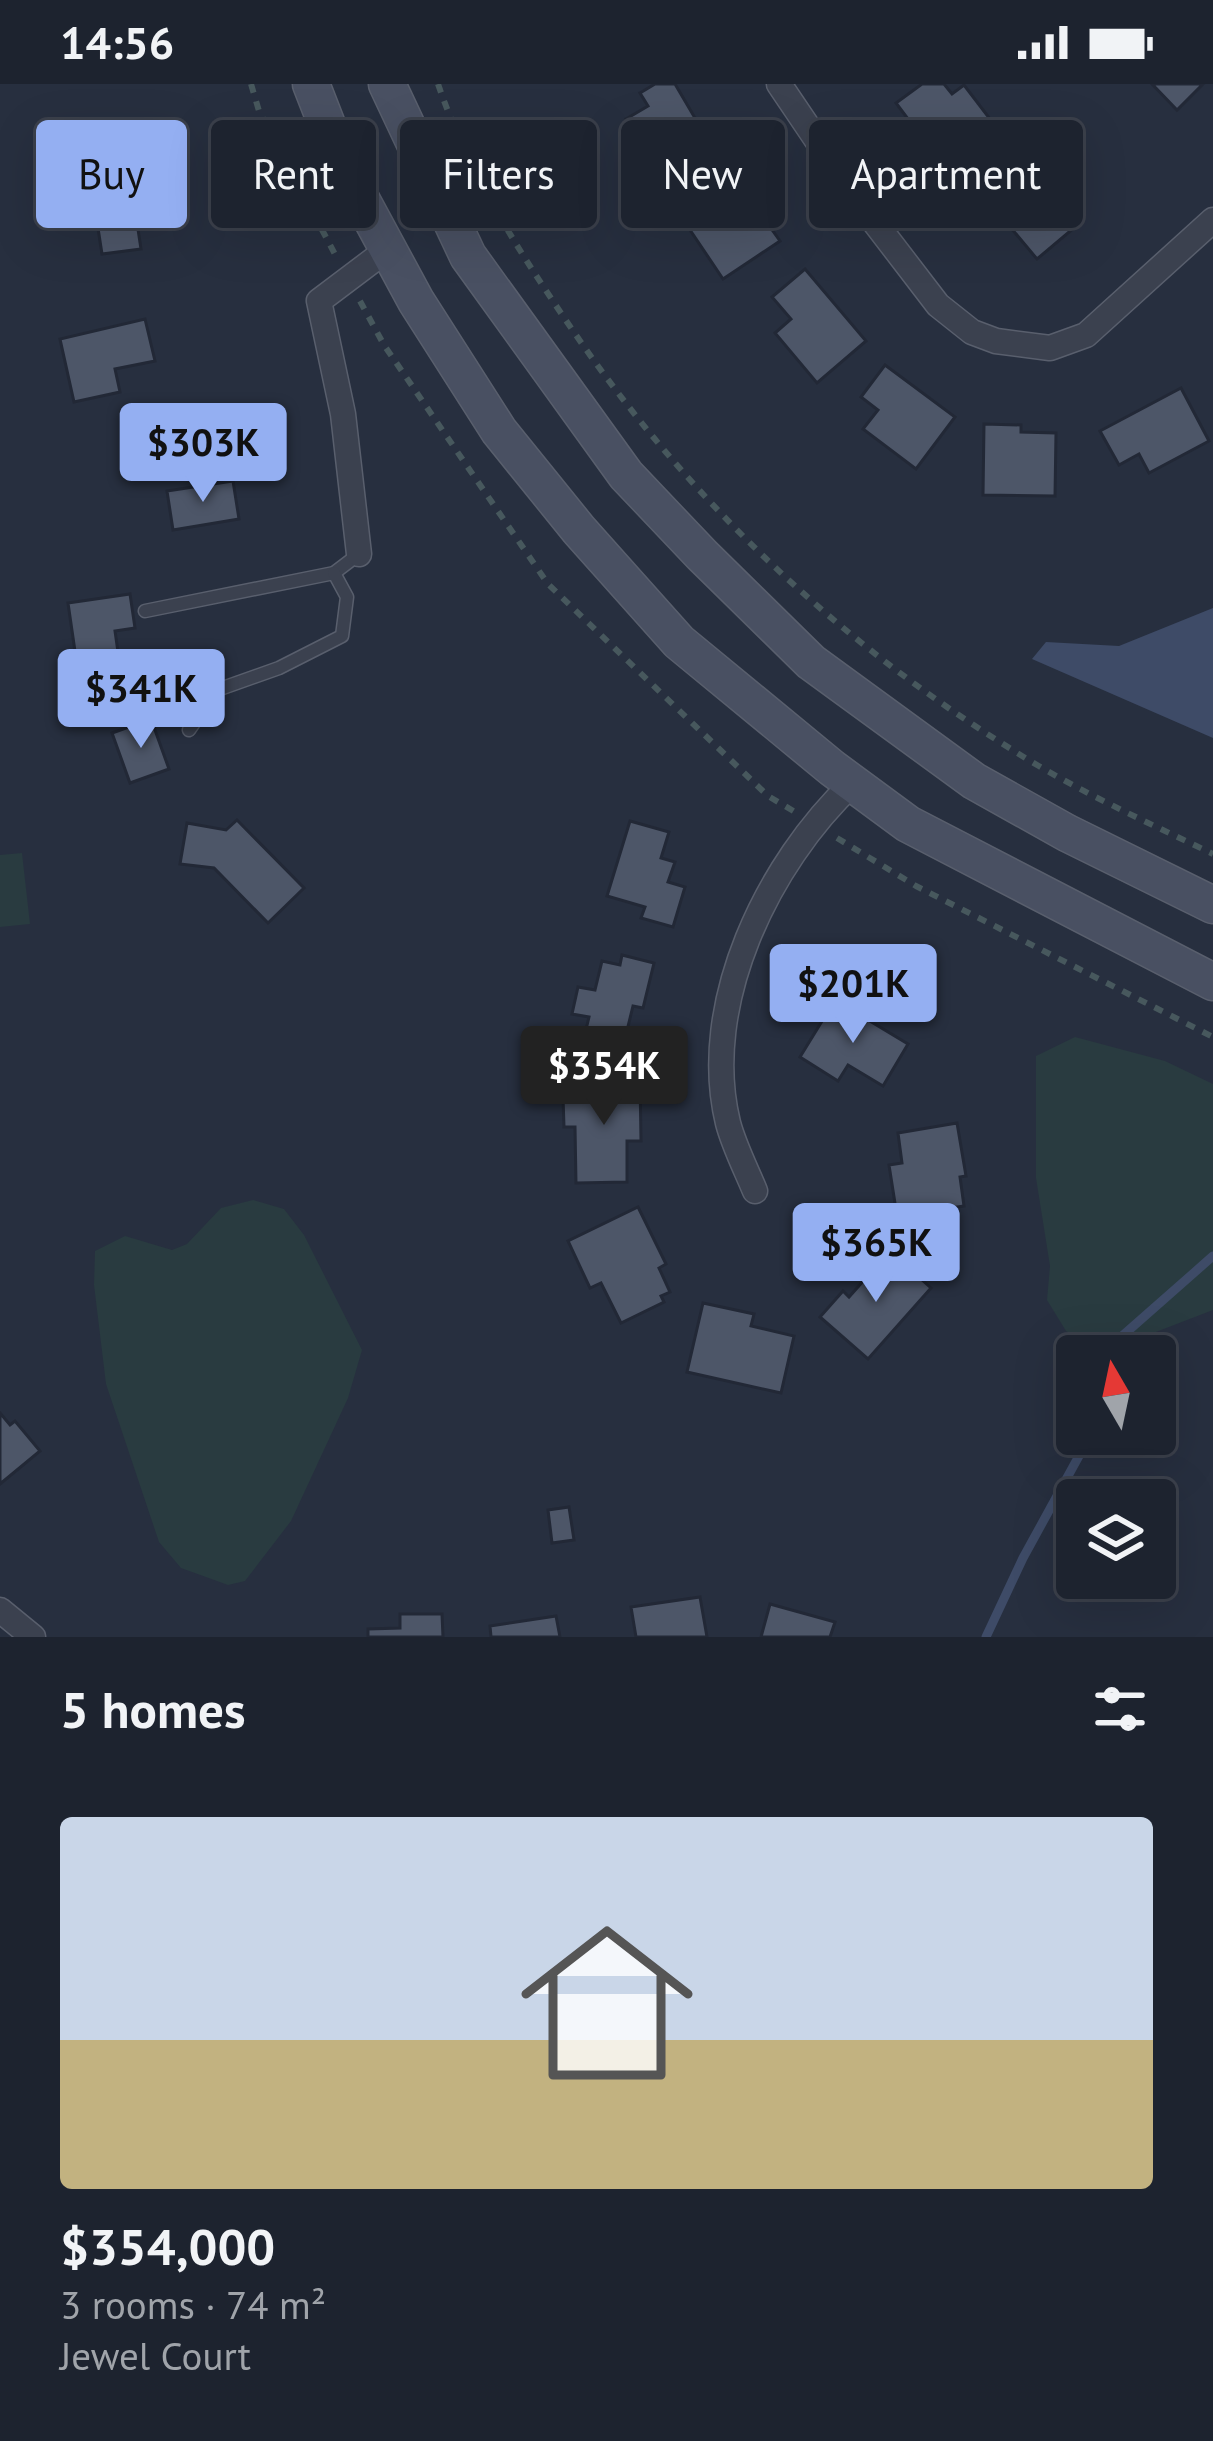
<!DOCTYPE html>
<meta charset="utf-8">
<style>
:root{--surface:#1d232f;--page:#2a2f3b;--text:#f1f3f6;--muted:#a0a4aa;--line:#3b404b;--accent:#94aff2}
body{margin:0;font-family:"PT Sans",sans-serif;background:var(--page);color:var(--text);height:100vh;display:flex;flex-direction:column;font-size:45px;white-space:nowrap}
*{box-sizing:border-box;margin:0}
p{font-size:39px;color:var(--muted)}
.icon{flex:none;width:66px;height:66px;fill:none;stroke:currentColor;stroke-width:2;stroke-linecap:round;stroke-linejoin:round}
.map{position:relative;height:1553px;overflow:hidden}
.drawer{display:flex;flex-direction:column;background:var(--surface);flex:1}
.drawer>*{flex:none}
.banner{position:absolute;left:36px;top:36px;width:1143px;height:108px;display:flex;gap:24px}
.needle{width:78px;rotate:351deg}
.fabs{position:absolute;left:1056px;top:1251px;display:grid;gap:24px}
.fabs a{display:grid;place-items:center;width:120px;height:120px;border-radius:12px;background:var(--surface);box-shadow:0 12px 48px #0002,0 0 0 3px var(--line);font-size:60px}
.price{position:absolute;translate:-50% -102px;padding:0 27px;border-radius:12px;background:var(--accent);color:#111;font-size:39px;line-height:78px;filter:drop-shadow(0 3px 6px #0008)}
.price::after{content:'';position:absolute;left:50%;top:72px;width:36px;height:27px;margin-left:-18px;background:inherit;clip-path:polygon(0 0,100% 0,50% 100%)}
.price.selected{background:#222;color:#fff}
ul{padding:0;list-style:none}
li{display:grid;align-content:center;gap:24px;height:636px;padding:0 60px}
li+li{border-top:3px solid var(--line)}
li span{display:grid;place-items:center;height:372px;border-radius:12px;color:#555}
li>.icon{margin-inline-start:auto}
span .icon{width:216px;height:216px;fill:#fffc;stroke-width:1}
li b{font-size:51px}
h2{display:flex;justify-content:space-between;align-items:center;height:144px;padding:0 60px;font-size:51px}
.tag{padding:0 42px;border-radius:12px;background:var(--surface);box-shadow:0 12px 48px #0002,0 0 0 3px var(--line);font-size:42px;line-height:108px}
.tag.selected{background:var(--accent);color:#111}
.status{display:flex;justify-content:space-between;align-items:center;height:84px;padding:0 60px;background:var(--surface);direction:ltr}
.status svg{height:33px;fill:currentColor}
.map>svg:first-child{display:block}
</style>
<div class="status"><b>14:56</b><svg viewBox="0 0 49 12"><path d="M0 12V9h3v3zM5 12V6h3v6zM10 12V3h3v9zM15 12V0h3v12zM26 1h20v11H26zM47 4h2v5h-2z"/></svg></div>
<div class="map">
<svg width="1213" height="1553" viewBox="0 0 1213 1553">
<rect width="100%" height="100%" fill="#272f3f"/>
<!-- green -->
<g fill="#293b40">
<path d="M22,769L30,840L0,843V771Z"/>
<path d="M1075,953L1165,977L1213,1000V1226L1104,1268L1066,1247L1047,1216L1050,1182L1036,1094V972Z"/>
<path d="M253,1116L284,1125L304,1151L362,1266L348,1314L291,1437L245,1497L228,1501L181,1484L159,1458L106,1300L94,1201L95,1167L125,1152L172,1166L187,1160L221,1124Z"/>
</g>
<!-- water -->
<path fill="#3e4b67" d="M1213,524V654L1032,575L1046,558L1119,562Z"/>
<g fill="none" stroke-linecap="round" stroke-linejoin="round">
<!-- stream -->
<g stroke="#3e4b67" stroke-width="9">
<path d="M1105,1272L1104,1268L1213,1172"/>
<path d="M986,1553L1023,1474L1091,1350"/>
</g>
</g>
<!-- building -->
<g fill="#4d5668" stroke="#222836" stroke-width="3">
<path d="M655,0H675L712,63L661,93L626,35L648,22L640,9Z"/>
<path d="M922,0H944L952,10L964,1L1003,52L950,91L896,19Z"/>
<path d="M1152,0H1203L1177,26Z"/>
<path d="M125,60L141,165L102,170L86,66Z"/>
<path d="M1036,83L1081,138L1037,175L980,107L1008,84L1019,98Z"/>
<path d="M733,103L756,138L763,133L780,157L723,195L684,137Z"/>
<path d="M805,185L866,257L817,299L775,249L791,235L772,213Z"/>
<path d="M145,235L155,277L115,285L120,308L74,318L60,255Z"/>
<path d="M885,281L955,333L916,385L863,345L878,326L861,313Z"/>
<path d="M1181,304L1209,357L1149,389L1139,370L1119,381L1100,347Z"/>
<path d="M984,340L1021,341V348L1056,349L1055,412L983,411Z"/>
<path d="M233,397L239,435L173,446L167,407Z"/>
<path d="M130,510L135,544L115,547L121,589L79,595L68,519Z"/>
<path d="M151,635L169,685L130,699L112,649Z"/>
<path d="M237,736L304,804L268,839L214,784L180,780L187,739L226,746Z"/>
<path d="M630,737L669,748L661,774L675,778L668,798L685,803L673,843L641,834L645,823L607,812Z"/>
<path d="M622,871L654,879L643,924L633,922L622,967L583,958L589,933L572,930L578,903L595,906L602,877L620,881Z"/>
<path d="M835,916L908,960L883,1002L848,981L838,997L800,973Z"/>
<path d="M640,995L641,1057H627V1098L576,1099L575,1043H564L563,1013H574V1003H600L599,996Z"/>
<path d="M957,1039L966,1092L960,1093L964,1122L897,1132L889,1081L902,1079L898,1049Z"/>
<path d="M638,1123L666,1180L659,1184L670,1208L661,1212L664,1218L621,1239L601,1199L590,1204L568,1157Z"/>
<path d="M890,1167L931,1204L868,1275L820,1233L843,1207L849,1213Z"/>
<path d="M703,1219L754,1230L751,1242L794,1252L781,1309L687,1288Z"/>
<path d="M0,1329L10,1341L15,1337L40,1367L0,1400Z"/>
<path d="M569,1423L574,1456L552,1459L548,1426Z"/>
<path d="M700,1513L707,1553H636L631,1523Z"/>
<path d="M770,1520L835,1538L830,1553H761Z"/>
<path d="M400,1530H442L443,1553H368V1545L400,1544Z"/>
<path d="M556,1532L560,1553H491L490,1542Z"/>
</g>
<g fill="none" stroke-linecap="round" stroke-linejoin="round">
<!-- service casing -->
<g stroke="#595f6d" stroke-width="15">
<g id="service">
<path d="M145,527L334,489L359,470"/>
<path d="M189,646L217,606L279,584L342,552L347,513L334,489"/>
</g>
</g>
<!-- minor casing -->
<g stroke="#595f6d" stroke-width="27">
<g id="minor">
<path d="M779,0L856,114L938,221L972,248L996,257L1050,264L1086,251L1213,136"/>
<path d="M359,470L343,330L319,217L388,165"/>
<path d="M755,1107C746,1085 734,1062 728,1039C699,920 768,779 853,699"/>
<path d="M0,1526L33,1553"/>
</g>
</g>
<!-- secondary casing -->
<g stroke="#595f6d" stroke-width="39">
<g id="secondary">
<path d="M311,0L343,82L416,217L499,347L579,446L679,558L832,684L908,740L1213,898"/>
<path d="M387,0L468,172L626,391L702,471L811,578L974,697L1067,749L1213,821"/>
</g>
</g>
<!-- path -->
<g stroke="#47585d" stroke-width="6" stroke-dasharray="9 9" stroke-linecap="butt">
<path d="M251,0L259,27L337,174"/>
<path d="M438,0C467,85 513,158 563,232C680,407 832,554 1011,665C1075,706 1145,737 1213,770"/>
<path d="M360,217L384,261L548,500L768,712L795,728"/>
<path d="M837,754L916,802L1213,953"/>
</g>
<!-- service -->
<use href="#service" stroke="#3b414f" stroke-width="12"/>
<!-- minor -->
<use href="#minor" stroke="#3b414f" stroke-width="24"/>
<!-- secondary -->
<use href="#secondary" stroke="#495062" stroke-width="36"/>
</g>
</svg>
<div class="fabs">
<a><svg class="needle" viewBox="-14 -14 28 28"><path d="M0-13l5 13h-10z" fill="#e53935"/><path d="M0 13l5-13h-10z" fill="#a0a4aa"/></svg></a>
<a><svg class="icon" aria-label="layers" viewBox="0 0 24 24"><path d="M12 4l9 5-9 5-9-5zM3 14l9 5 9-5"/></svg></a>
</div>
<b class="price" style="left:203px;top:421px">$303K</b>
<b class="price" style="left:141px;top:667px">$341K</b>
<b class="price" style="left:853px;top:962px">$201K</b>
<b class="price selected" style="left:604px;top:1044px">$354K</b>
<b class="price" style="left:876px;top:1221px">$365K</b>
<div class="banner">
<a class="tag selected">Buy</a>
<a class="tag">Rent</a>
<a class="tag">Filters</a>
<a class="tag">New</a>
<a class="tag">Apartment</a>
</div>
</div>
<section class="drawer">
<h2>5 homes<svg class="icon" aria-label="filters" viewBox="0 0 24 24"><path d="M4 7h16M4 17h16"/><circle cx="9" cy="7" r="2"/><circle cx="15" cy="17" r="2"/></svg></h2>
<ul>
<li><span style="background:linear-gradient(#c9d6e8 60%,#c2b280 0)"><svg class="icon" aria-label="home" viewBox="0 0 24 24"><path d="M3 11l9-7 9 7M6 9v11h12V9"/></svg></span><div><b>$354,000</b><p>3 rooms · 74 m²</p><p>Jewel Court</p></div></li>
</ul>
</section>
